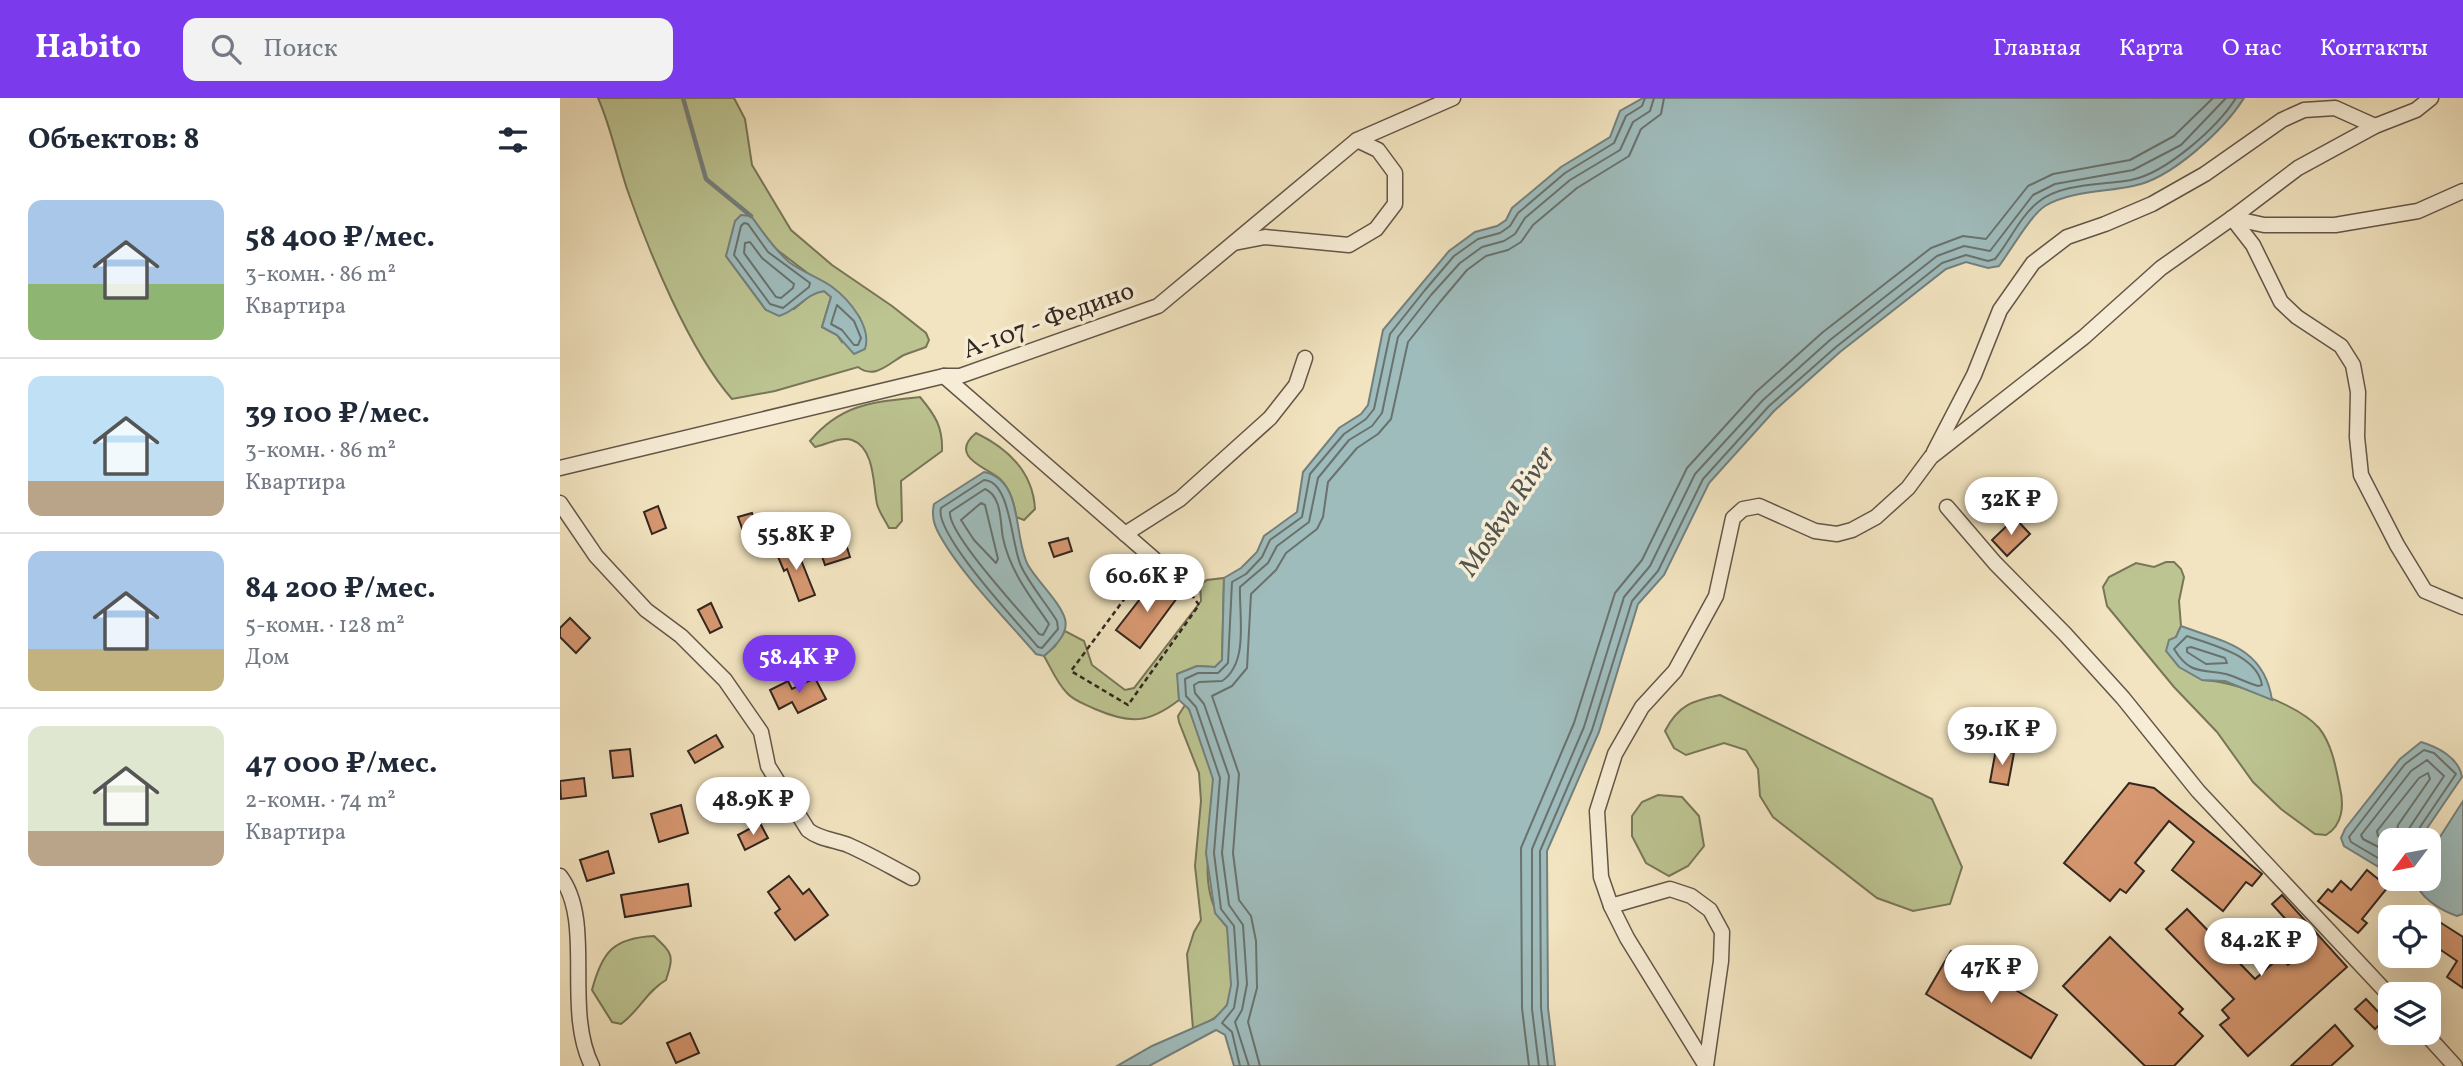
<!DOCTYPE html>
<html lang="ru">
<meta charset="utf-8">
<style>
:root{--surface:#fff;--page:#f2f2f3;--text:#1f2937;--muted:#747a83;--line:#e0e1e3;--accent:#7c3aed}
body{margin:0;font-family:Vollkorn,serif;background:var(--page);color:var(--text);height:100vh;display:flex;flex-direction:column;font-size:26px;white-space:nowrap}
*{box-sizing:border-box;margin:0}
p{font-size:23px;color:var(--muted)}
.icon{flex:none;width:38px;height:38px;fill:none;stroke:currentColor;stroke-width:2;stroke-linecap:round;stroke-linejoin:round}
.map{position:relative;flex:1;overflow:hidden}
.panel{display:flex;flex-direction:column;background:var(--surface);width:560px}
.panel>*{flex:none}
.needle{width:46px;rotate:238deg}
.tools{position:absolute;left:1818px;top:730px;display:grid;gap:14px}
.tools a{display:grid;place-items:center;width:63px;height:63px;border-radius:14px;background:var(--surface);box-shadow:0 7px 28px #0002;font-size:35px}
.price{position:absolute;translate:-50% -60px;padding:0 16px;border-radius:24px;background:#fff;color:#222;font-size:23px;line-height:46px;filter:drop-shadow(0 2px 4px #0008)}
.price::after{content:'';position:absolute;left:50%;top:42px;width:21px;height:16px;margin-left:-10px;background:inherit;clip-path:polygon(0 0,100% 0,50% 100%)}
.price.current{background:var(--accent);color:#fff}
ul{padding:0;list-style:none}
li{display:flex;align-items:center;gap:21px;height:175px;padding:0 28px}
li+li{border-top:2px solid var(--line)}
li span{display:grid;place-items:center;flex:none;width:196px;height:140px;border-radius:14px;color:#555}
li>.icon{margin-inline-start:auto}
span .icon{width:84px;height:84px;fill:#fffc;stroke-width:1}
li b{font-size:30px}
h2{display:flex;justify-content:space-between;align-items:center;height:84px;padding:0 28px;font-size:30px}
header{display:flex;align-items:center;gap:42px;box-sizing:border-box;height:98px;padding:0 35px;background:var(--accent);color:#fff}
header strong{font-size:33px}
nav{display:flex;gap:38px;margin-inline-start:auto;font-size:24px}
.search{width:490px;height:63px;background:var(--page);display:flex;align-items:center;gap:18px;box-sizing:border-box;padding:0 24px;border-radius:14px;color:var(--muted);font-size:26px}
main{display:flex;flex:1;min-height:0}
.map>svg:first-child{display:block}
</style>
<header>
<strong>Habito</strong>
<div class="search"><svg class="icon" aria-label="search" viewBox="0 0 24 24"><circle cx="10" cy="10" r="6"/><path d="M15 15l6 6"/></svg>Поиск</div>
<nav><a>Главная</a><a>Карта</a><a>О нас</a><a>Контакты</a></nav>
</header>
<main>
<section class="panel">
<h2>Объектов: 8<svg class="icon" aria-label="filters" viewBox="0 0 24 24"><path d="M4 7h16M4 17h16"/><circle cx="9" cy="7" r="2"/><circle cx="15" cy="17" r="2"/></svg></h2>
<ul>
<li><span style="background:linear-gradient(#a9c7e8 60%,#8fb573 0)"><svg class="icon" aria-label="home" viewBox="0 0 24 24"><path d="M3 11l9-7 9 7M6 9v11h12V9"/></svg></span><div><b>58 400 ₽/мес.</b><p>3-комн. · 86 m²</p><p>Квартира</p></div></li>
<li><span style="background:linear-gradient(#bfe0f5 75%,#b9a48a 0)"><svg class="icon" aria-label="home" viewBox="0 0 24 24"><path d="M3 11l9-7 9 7M6 9v11h12V9"/></svg></span><div><b>39 100 ₽/мес.</b><p>3-комн. · 86 m²</p><p>Квартира</p></div></li>
<li><span style="background:linear-gradient(#a9c7e8 70%,#c2b280 0)"><svg class="icon" aria-label="home" viewBox="0 0 24 24"><path d="M3 11l9-7 9 7M6 9v11h12V9"/></svg></span><div><b>84 200 ₽/мес.</b><p>5-комн. · 128 m²</p><p>Дом</p></div></li>
<li><span style="background:linear-gradient(#dfe7d0 75%,#b9a48a 0)"><svg class="icon" aria-label="home" viewBox="0 0 24 24"><path d="M3 11l9-7 9 7M6 9v11h12V9"/></svg></span><div><b>47 000 ₽/мес.</b><p>2-комн. · 74 m²</p><p>Квартира</p></div></li>
</ul>
</section>
<div class="map">
<svg width="1903" height="968" viewBox="0 0 1903 968">
<rect width="100%" height="100%" fill="#f2e4c0"/>
<filter id="stains"><feTurbulence type="fractalNoise" baseFrequency=".00286" numOctaves="4"/><feColorMatrix values="0 0 0 0 .2 0 0 0 0 .09 0 0 0 0 .02 0 0 0 .5 -.17"/></filter>
<radialGradient id="worn" r=".72"><stop offset=".6" stop-color="#630" stop-opacity="0"/><stop offset="1" stop-color="#630" stop-opacity=".3"/></radialGradient>
<!-- green -->
<g fill="#bcc491" stroke="#787658" stroke-width="2" fill-rule="evenodd">
<path d="M38,0H174L185,21L192,67L231,132L272,167L332,208L366,235L369,242L366,249C359,252 351,254 344,257C329,265 315,282 298,269L215,293L172,301C129,252 89,154 67,91C57,61 51,29 38,0ZM191,118L212,148L288,206L300,220L282,244L277,237L262,229L271,199L264,193L253,195L234,211L206,212L166,158Z"/>
<path d="M360,299C375,317 383,329 382,353L341,383L342,423L336,430H329C325,422 319,414 317,406C313,387 315,350 292,342C281,338 265,347 255,349L250,343C282,305 314,304 360,299Z"/>
<path d="M416,335C447,350 473,374 475,411L464,422L456,419C455,407 450,391 441,382C432,371 386,360 416,335Z"/>
<path d="M1606,464H1614L1621,471L1624,479L1619,503L1621,528L1616,539L1642,582C1672,583 1738,606 1759,630C1772,646 1776,670 1780,690C1784,707 1783,727 1766,737L1755,736L1721,711L1693,684L1657,634L1614,589L1547,508L1543,489L1549,479L1576,465L1594,469Z"/>
<path d="M664,480L662,562L655,569L637,568L618,576L619,602C588,626 570,626 535,611C525,606 514,603 507,595C497,585 491,570 484,558L495,548L505,533L524,543L532,567L565,592L574,590L641,503L640,487L647,482Z"/>
<path d="M1160,597L1372,701L1402,769L1390,806L1353,813L1317,800L1213,719L1200,698L1198,671L1186,652L1164,645L1126,657L1114,650L1105,633C1119,606 1133,603 1160,597Z"/>
<path d="M625,607L629,611C636,631 653,664 653,683C655,728 632,792 667,829C671,848 677,894 665,910C657,921 645,925 633,931L627,856L634,834L641,822L635,768L641,703L639,675L619,624L618,618Z"/>
<path d="M1098,697L1122,699L1139,718L1144,748L1128,768L1109,778L1086,765L1072,738V718L1082,704Z"/>
<path d="M94,838C113,856 114,857 106,882C87,893 79,913 61,926L52,924L32,892C42,854 53,840 94,838Z"/>
</g>
<!-- water -->
<g fill="#9fbcbc" stroke="#74807e" stroke-width="2">
<path d="M1083,0H1684C1664,32 1611,81 1573,88C1545,94 1510,93 1485,108C1470,118 1451,152 1439,168L1428,170L1406,164L1386,171L1280,254L1214,313L1149,385L1104,477L1078,506L1039,634L987,753L988,910L995,968H674L665,937L656,932L589,968H557L592,948L654,921L667,907L671,887L667,829L655,815L646,755L653,681L629,611L619,602L617,576L637,568L655,569L662,562L664,480L681,470L697,454L704,438L737,414L743,374L779,330L801,316L808,307L823,232L889,153L915,134L937,128L946,122L952,110L1001,69L1050,39L1060,13Z"/>
<path d="M181,117L191,118C203,134 213,150 229,164C242,174 258,179 271,188C290,202 312,229 305,251L294,256L277,237L262,229L271,199L264,193C245,196 237,213 219,218L206,212L166,158L175,123Z"/>
<path d="M424,374C464,382 453,439 468,467C477,483 500,504 505,521C509,536 494,549 484,558L476,556C446,521 397,472 377,432C373,424 372,415 374,406Z"/>
<path d="M1621,528C1664,544 1704,549 1712,602L1665,583L1642,582L1619,569L1606,553L1609,542L1616,539Z"/>
<path d="M1861,644C1878,649 1899,660 1902,679L1859,742H1830V770L1822,771L1784,748L1781,740L1785,731L1840,661Z"/>
<path d="M1903,703V816L1897,818C1882,813 1856,798 1856,781L1869,780V756Z"/>
</g>
<g fill="none" stroke-linecap="round" stroke-linejoin="round">
<!-- shore -->
<g stroke="#69726e" stroke-width="2">
<path d="M184,125L188,126L208,154L250,185L249,189L223,210L210,206L174,157L181,128Z"/>
<path d="M190,144L202,160L234,186L233,190L221,200L216,199L184,155L185,145Z"/>
<path d="M277,207L294,223L301,240L298,247H294L282,232L271,226Z"/>
<path d="M424,382C451,383 451,447 461,468C470,487 486,505 497,523L498,531L482,550L478,549C459,526 373,435 381,410Z"/>
<path d="M425,391C442,398 440,424 443,440C450,473 470,498 489,526L483,537L479,536C462,515 387,435 390,414Z"/>
<path d="M421,405L425,407L438,461L436,465L414,442L401,422Z"/>
<path d="M1627,538C1652,547 1697,557 1702,587L1698,588C1687,585 1677,579 1666,576C1641,571 1630,577 1614,551Z"/>
<path d="M1631,549L1665,560L1667,565L1646,566L1627,554V550Z"/>
<path d="M1830,744L1818,738L1817,733L1859,680L1868,675L1870,681L1838,727L1835,742"/>
<path d="M1830,755L1803,741L1801,737L1851,673L1867,662L1884,678L1848,732L1846,742"/>
<path d="M1830,764L1823,763L1791,744L1789,739L1845,666L1864,652L1874,655L1896,676L1856,735L1854,742"/>
<path d="M680,968L672,934L662,925L674,910L678,886L674,828L661,811L654,755L660,680L636,609L626,598L625,581L638,575H658L668,565L672,484L686,476L702,459L710,442L742,419L750,376L784,336L806,321L814,311L830,236L865,192L894,158L918,141L940,135L950,128L958,115L1005,75L1054,45L1066,18L1082,8L1085,0"/>
<path d="M689,968L675,924L682,912L687,886L683,827L669,807L662,755L669,678L644,606L635,595L634,587L639,584L662,583C689,565 679,518 680,489L708,465L717,448L749,424L758,380L789,342L812,328L822,315L838,239L871,197L900,165L922,149L944,143L955,136L965,120L1010,82L1060,52L1073,24L1090,13L1094,0"/>
<path d="M700,968L688,924L697,890L696,843L691,818L679,802L673,755L679,676L652,598L672,588L687,570L691,496L716,472L726,455L757,431L763,419L768,384L797,350L818,336L831,321L848,244L880,204L907,172L926,158L948,152L961,144L973,127L1017,90L1069,58L1081,31L1101,16L1104,0"/>
<path d="M969,968L962,910L961,750L1014,625L1055,495L1082,462L1127,370L1196,294L1263,234L1371,150L1403,138L1426,141L1468,88L1493,76L1570,62L1614,38L1653,0"/>
<path d="M979,968L972,911V751L1024,629L1064,499L1090,468L1135,376L1203,302L1270,242L1377,158L1404,148L1430,153L1473,97L1495,86L1573,72L1621,47L1666,0"/>
<path d="M988,968L981,910L980,753L1032,632L1072,503L1098,473L1143,381L1209,308L1276,249L1382,165L1406,157L1428,163L1435,161C1449,144 1460,119 1477,105C1500,85 1542,87 1571,82C1606,75 1657,30 1676,0"/>
</g>
<!-- stream -->
<path stroke="#74807e" stroke-width="4.5" d="M123,0L146,81L191,118"/>
</g>
<!-- building -->
<g fill="#d79871" stroke="#332720" stroke-width="2">
<path d="M98,408L106,430L92,436L84,414Z"/>
<path d="M192,415L199,436L186,441L178,419Z"/>
<path d="M1455,420L1470,436L1447,458L1432,442Z"/>
<path d="M279,424L290,459L265,467L253,432Z"/>
<path d="M508,440L512,453L494,459L489,445Z"/>
<path d="M235,447L255,497L239,503L227,471L224,473L216,454Z"/>
<path d="M594,483L617,500L580,550L556,532Z"/>
<path d="M151,505L162,529L150,535L138,512Z"/>
<path d="M10,520L30,540L16,555L0,539V530Z"/>
<path d="M255,580L266,601L238,615L232,604L219,611L210,592L228,583L232,591Z"/>
<path d="M156,637L163,649L135,665L128,653Z"/>
<path d="M70,651L73,678L53,680L50,653Z"/>
<path d="M1436,651L1454,655L1448,687L1430,684Z"/>
<path d="M24,680L26,698L1,701L0,683Z"/>
<path d="M1569,685L1594,690L1702,776L1692,788L1686,784L1663,813L1612,772L1634,744L1609,723L1575,765L1584,773L1566,795L1560,791L1550,803L1504,765Z"/>
<path d="M121,707L128,735L99,744L91,716Z"/>
<path d="M200,725L208,740L185,752L178,737Z"/>
<path d="M48,753L54,775L27,783L20,762Z"/>
<path d="M1807,772L1828,789L1802,821L1807,825L1798,835L1758,803L1768,791L1772,794L1781,783L1791,792Z"/>
<path d="M229,778L243,796L249,791L268,817L235,842L215,815L220,811L208,794Z"/>
<path d="M128,786L131,808L65,819L61,797Z"/>
<path d="M1722,797L1787,869L1688,958L1660,927L1669,920L1662,912L1674,901L1606,831L1627,811L1695,881L1720,859L1728,867L1750,848L1712,806Z"/>
<path d="M1878,823L1903,839V890L1887,879L1897,863L1869,844V836Z"/>
<path d="M1550,839L1623,911L1619,915L1643,938L1614,968H1585L1503,888Z"/>
<path d="M1391,853L1497,917L1471,960L1366,896Z"/>
<path d="M1806,901L1825,921L1815,931L1795,911Z"/>
<path d="M1775,927L1793,948L1771,968H1731Z"/>
<path d="M130,935L139,955L116,965L107,945Z"/>
</g>
<g fill="none" stroke-linecap="round" stroke-linejoin="round">
<!-- minor casing -->
<g stroke="#635648" stroke-width="17">
<g id="minor">
<path d="M1672,120L1693,147L1721,204L1737,219L1781,248L1793,267L1798,294L1797,339L1801,377L1837,447L1865,493L1903,509"/>
<path d="M1672,120L1704,127H1775L1858,113L1903,93"/>
<path d="M674,145L705,139L789,147L816,131L835,106V75L818,52L797,42"/>
<path d="M384,278L594,461"/>
<path d="M1374,354L1414,277L1440,212L1473,165L1507,139L1545,126L1592,106L1645,76L1722,22L1744,12L1775,10L1815,28"/>
<path d="M0,370L384,278H400L598,208L797,42L893,0"/>
<path d="M0,405L36,458L86,512L121,538L165,582L201,634L208,668L248,732C259,741 275,742 288,747C311,757 331,769 352,780"/>
<path d="M1387,409L1435,465L1505,536L1563,600L1638,693L1830,898"/>
<path d="M565,436L620,401L710,320L736,287L745,260"/>
<path d="M0,778C35,824 3,910 32,968"/>
<path d="M1051,808L1110,791L1131,798L1150,812L1162,834L1161,863L1146,968"/>
<path d="M1864,934L1895,968"/>
<path d="M1146,968L1067,840L1051,808L1041,779L1037,713L1055,656L1082,609L1115,573L1156,498L1173,420L1183,411L1199,408L1255,433L1277,436L1292,432L1316,419L1348,390L1371,359L1524,239L1601,170L1672,120L1738,70L1815,28L1856,12L1871,0"/>
</g>
</g>
<!-- path -->
<path stroke="#332720" stroke-width="2.5" stroke-dasharray="5 3.5" stroke-linecap="butt" d="M594,461L632,497L639,507L568,607L511,573Z"/>
<!-- minor -->
<use href="#minor" stroke="#f7edd6" stroke-width="14"/>
</g>
<g text-anchor="middle" stroke-width="7" stroke-linejoin="round" paint-order="stroke">
<!-- street labels -->
<g font-size="26" fill="#332720" stroke="#f7edd6">
<text transform="translate(488 221) rotate(-20)" y="9">А-107 - Федино</text>
</g>
<!-- water labels -->
<g font-size="28" font-style="italic" fill="#53544f" stroke="#f7edd6">
<text transform="translate(946 412) rotate(-56)" y="10">Moskva River</text>
</g>
</g>
<rect width="100%" height="100%" filter="url(#stains)"/>
<rect width="100%" height="100%" fill="url(#worn)"/>
</svg>
<div class="tools">
<a><svg class="needle" viewBox="-14 -14 28 28"><path d="M0-13l5 13h-10z" fill="#e53935"/><path d="M0 13l5-13h-10z" fill="#747a83"/></svg></a>
<a><svg class="icon" aria-label="locate" viewBox="0 0 24 24"><circle cx="12" cy="12" r="6"/><path d="M12 2v4M12 18v4M2 12h4M18 12h4"/></svg></a>
<a><svg class="icon" aria-label="layers" viewBox="0 0 24 24"><path d="M12 4l9 5-9 5-9-5zM3 14l9 5 9-5"/></svg></a>
</div>
<b class="price" style="left:1451px;top:439px">32K ₽</b>
<b class="price" style="left:236px;top:474px">55.8K ₽</b>
<b class="price" style="left:587px;top:516px">60.6K ₽</b>
<b class="price current" style="left:239px;top:597px">58.4K ₽</b>
<b class="price" style="left:1442px;top:669px">39.1K ₽</b>
<b class="price" style="left:193px;top:739px">48.9K ₽</b>
<b class="price" style="left:1701px;top:880px">84.2K ₽</b>
<b class="price" style="left:1431px;top:907px">47K ₽</b>
</div>
</main>
